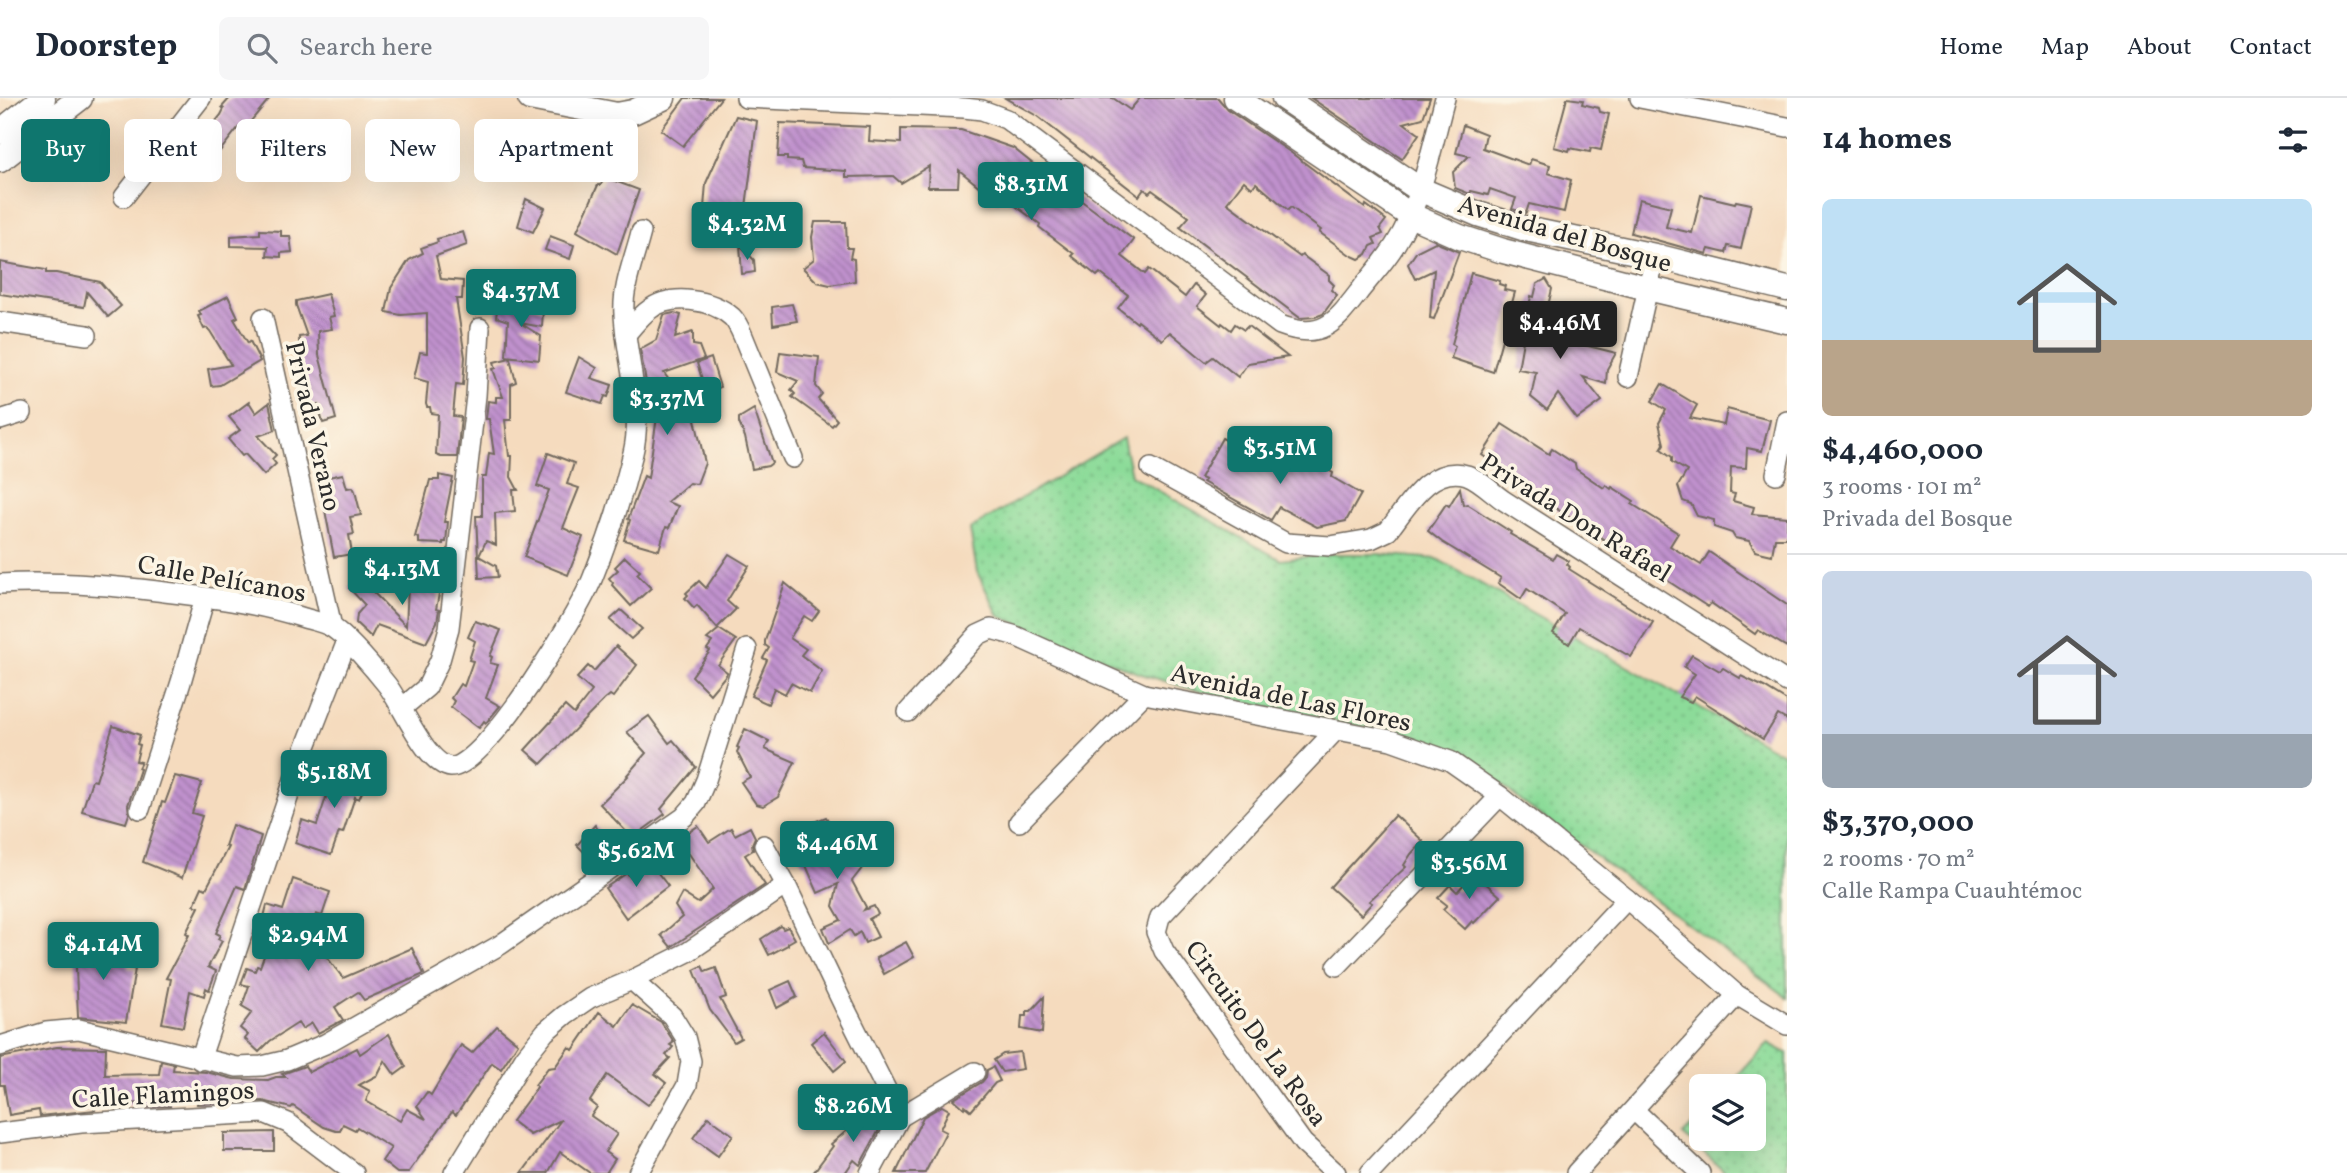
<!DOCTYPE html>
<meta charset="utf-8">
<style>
:root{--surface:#fff;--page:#f6f6f7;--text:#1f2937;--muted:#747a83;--line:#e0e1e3;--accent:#0f766e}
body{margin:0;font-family:Vollkorn,serif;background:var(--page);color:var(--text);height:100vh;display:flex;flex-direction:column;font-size:26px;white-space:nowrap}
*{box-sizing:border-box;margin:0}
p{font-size:23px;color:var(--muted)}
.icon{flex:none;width:38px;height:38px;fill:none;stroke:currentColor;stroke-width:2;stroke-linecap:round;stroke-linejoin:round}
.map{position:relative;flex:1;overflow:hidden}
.side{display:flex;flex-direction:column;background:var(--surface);width:560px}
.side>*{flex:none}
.hud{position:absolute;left:21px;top:21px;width:665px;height:63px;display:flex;gap:14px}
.controls{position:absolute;left:1689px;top:976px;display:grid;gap:14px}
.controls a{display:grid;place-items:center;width:77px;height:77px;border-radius:10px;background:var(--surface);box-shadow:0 7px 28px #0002;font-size:35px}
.price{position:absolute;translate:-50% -60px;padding:0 16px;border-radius:7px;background:var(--accent);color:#fff;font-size:23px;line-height:46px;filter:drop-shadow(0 2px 4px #0008)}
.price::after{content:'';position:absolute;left:50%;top:42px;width:21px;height:16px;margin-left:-10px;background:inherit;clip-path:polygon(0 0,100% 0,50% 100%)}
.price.active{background:#222;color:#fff}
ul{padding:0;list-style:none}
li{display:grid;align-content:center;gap:14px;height:371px;padding:0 35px}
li+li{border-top:2px solid var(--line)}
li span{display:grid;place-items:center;height:217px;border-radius:10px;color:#555}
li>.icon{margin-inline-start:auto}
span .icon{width:126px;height:126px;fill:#fffc;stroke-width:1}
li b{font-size:30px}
h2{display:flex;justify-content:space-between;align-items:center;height:84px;padding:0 35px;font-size:30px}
.chip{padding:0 24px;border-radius:10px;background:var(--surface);box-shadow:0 7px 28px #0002;font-size:24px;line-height:63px}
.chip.active{background:var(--accent);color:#fff}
header{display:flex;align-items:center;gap:42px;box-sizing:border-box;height:98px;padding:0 35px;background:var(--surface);border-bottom:2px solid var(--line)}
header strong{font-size:33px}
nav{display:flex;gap:38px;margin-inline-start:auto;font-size:24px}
.search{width:490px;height:63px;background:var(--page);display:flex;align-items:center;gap:18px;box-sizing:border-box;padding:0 24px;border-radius:10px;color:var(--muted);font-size:26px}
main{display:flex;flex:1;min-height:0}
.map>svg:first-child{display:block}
</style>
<header>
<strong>Doorstep</strong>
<div class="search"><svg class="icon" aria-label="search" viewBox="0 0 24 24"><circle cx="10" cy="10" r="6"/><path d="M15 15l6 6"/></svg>Search here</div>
<nav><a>Home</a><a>Map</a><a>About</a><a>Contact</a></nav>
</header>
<main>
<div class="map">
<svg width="1787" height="1075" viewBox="0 0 1787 1075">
<defs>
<pattern id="green-dots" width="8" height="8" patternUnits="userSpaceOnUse" patternTransform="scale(1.75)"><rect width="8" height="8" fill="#8cdb99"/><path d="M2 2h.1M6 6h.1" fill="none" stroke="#79bc84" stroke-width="1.8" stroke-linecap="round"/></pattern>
<pattern id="building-back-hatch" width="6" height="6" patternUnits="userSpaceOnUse" patternTransform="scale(1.75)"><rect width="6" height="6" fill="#c091cd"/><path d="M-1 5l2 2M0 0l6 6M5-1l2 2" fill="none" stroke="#9c77a7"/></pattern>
</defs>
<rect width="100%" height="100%" fill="#fcf5e5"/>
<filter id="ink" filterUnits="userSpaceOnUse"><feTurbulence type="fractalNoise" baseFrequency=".0143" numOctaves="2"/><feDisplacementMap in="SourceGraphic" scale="14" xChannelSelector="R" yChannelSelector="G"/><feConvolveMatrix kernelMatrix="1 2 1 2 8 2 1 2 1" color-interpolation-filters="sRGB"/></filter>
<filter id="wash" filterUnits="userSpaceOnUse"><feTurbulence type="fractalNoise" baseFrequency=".00686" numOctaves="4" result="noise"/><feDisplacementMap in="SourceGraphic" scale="28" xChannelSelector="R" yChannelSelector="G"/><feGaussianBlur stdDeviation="1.57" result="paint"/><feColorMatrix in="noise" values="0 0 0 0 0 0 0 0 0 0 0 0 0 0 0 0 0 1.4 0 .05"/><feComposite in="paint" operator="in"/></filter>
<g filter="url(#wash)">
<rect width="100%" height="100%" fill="#f5dbbe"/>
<!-- green -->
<g fill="url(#green-dots)" stroke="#5c8362" stroke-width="2">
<path d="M1123,340L1131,377L1281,462L1330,456H1378L1437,461L1786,658L1787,899L1522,704L1475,664L1418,640L1222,600L1138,575L999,518L977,474L970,431Z"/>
<path d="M1768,945L1787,955V1075H1726L1683,1037L1701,1018V1041H1754V989H1728Z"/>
</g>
<g id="blocks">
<!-- building -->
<g fill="url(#building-back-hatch)">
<path d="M230,0H270L246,29L245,27L241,33L238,30L220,53L217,51L204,67L192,58L206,41L203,39L221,17L224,11L222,9Z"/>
<path d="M685,0H721L683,48L661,32Z"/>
<path d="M1005,0H1113L1130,12L1140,0H1218L1228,12L1290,54L1365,110L1366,107L1386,122L1380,130L1383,136L1373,140L1376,146L1371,148L1367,156L1359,161L1350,157L1319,134L1321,132L1291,109L1288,112L1256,85L1252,90L1244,83L1227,105L1300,159L1302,157L1329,177V182L1334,187L1331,192L1337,197L1323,216L1315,219L1300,220L1180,129L1189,119L1152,92L1149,95L1144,91L1139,98L1037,18Z"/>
<path d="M1311,0H1430L1423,20L1404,25L1419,36L1402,61Z"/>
<path d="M1567,0L1583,2L1582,6L1599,10L1600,14L1609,16L1601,52L1591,50L1590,54L1570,50L1569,53L1554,49Z"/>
<path d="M736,18L757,23L746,109L704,110L706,85Z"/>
<path d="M780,25L870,29L869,43L901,45V31L961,32L1013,50L1043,74L1039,78L1062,98L1067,92L1134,142L1122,158L1145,176L1149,171L1185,199L1194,187L1206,197L1197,208L1221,227L1222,225L1231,232L1235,226L1244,232L1248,228L1288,259L1248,265L1238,279L1213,259L1206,264L1170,234L1162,242L1138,223L1137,225L1118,210L1128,197L1100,175L1097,178L1072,158L1074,156L1039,129L1040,126L1002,98L998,104L959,72L958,89H928L929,68L901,85L893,78L846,79V73L803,70L801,63L787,62V59H778Z"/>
<path d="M555,26L613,38L610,53L552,43Z"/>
<path d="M1463,27L1486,36L1483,50L1529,67L1531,61L1550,67L1548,75L1571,82L1564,114L1529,106L1526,115L1512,111L1516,100L1490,91L1488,97L1471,93L1470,96L1455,90L1453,74L1469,58L1456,55Z"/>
<path d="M604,79L639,92L617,156L577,133L598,87H601Z"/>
<path d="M1701,97L1735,105L1736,103L1751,106L1741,151L1728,148L1726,155L1709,151L1707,156L1631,135L1639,101L1671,109L1666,129L1692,135Z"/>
<path d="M526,101L545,110L533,134L518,128Z"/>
<path d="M815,124H846L847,150H852L850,160L854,161L855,183L830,187L817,184L803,170L814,161L812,139Z"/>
<path d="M260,132L281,133V138H290L292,154L281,155V159L267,158L268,149L231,148V138L260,136Z"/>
<path d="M463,134L467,147L436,158L441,181L463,183L462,201H456L465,259L463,287L456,286L453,318L461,319L457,359H441L436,357L438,316L431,315L430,309H427L426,306L428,284L414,280L420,254L427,255V215L401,217L386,214L391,190L409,162L423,155L421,150L438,144L437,141Z"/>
<path d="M550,138L574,147L570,161L545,152Z"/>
<path d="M1435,144L1459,154L1434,221L1430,220L1434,172L1415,181L1408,166L1417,153Z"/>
<path d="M740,147L754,162L755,174L742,176Z"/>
<path d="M0,164L46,172V175H56L100,184L121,208L108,219L87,194L84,209L0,196Z"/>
<path d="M1471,175L1500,183L1499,186L1505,188L1504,192L1515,194L1493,274L1451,260L1455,248L1452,246Z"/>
<path d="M1546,181L1552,191L1547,212L1550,217L1533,228L1561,235L1560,241L1616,255L1607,271L1606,286L1583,279L1602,303L1577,321L1558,296L1547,312L1531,299L1536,274L1518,271L1531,198L1534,199L1537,186Z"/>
<path d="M328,196L334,218L329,219L332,231L318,233L319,257L336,321L323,325L318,307L309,310L298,272L300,271L299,239L307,238L296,207V203Z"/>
<path d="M228,198L238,219L234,221L248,245L250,243L260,263L220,287L211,288L208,271L231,267L210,233L207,230L204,231L198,218L201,217L199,213Z"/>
<path d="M499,200L543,211L542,229L520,225L541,238L539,262L506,258L508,223L496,219Z"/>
<path d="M792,206L797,223L773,227L772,209Z"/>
<path d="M674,215L681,217L675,240L693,234V247L699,248L704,261L664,275L694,317L705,365L697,386L689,385L667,404L678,408L669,430L666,429L659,452L624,442L630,422L628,421L644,378L648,380L657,319H655L654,295H648L640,251L656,242L664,217Z"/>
<path d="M780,254L819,259L816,288L822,296L818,301L837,322L832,328L792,299L795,296L791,292L798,283L777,274Z"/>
<path d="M579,259L597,270L591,280L612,287L608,299L605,298L602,306L566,294Z"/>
<path d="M510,260L516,284L511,286V322H505L509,358H512L511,379L518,392H513L515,413L495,415L496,447L486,443L479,458L496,468L498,479L479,480L476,418H482V379H486L489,355L494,356L489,321H486L488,303L496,304V299H503L493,271L496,270L494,264Z"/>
<path d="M711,260L720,289L709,293L703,284L697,265Z"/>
<path d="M1662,286L1697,307L1690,320L1724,327L1727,311L1770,322L1762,353L1747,350L1746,370L1731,369L1730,395L1735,396L1733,403L1754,409L1752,416L1787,419V440H1775L1772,457L1755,453L1749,443L1735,440L1732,435L1714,429V422L1697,418L1691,406L1683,403L1678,388L1687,373L1672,364V359L1661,351L1664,346L1659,325L1666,312L1652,303Z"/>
<path d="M249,304L256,315L269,305L275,332L258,338L276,357L272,361L276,366L264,377L245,356L242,358L228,341L240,332L229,319Z"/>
<path d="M754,311L772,365L768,368L752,371L745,339L739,325V320Z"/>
<path d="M1502,326L1549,356L1552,351L1575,366L1576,371L1604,390L1606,387L1611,391L1612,389L1634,403L1632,406L1678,435L1670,448L1701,467L1709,454L1787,507V549L1758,532L1755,536L1711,505L1708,509L1489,367V362L1482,357Z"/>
<path d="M1222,340L1277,367L1278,363L1289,369L1297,355L1333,375L1332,379L1361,396L1346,423L1317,429L1279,409L1271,422L1203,384L1205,382L1200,380Z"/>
<path d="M548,355L574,365L567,386L579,390L563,430L583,439L568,477L524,459L549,392L537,388Z"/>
<path d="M343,376L347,390L353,389L355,393L361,417L350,419L354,436L349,437L352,456L334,459L319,381Z"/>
<path d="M439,377L453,380L444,424H448L446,444H443V446L419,445V440L415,439L430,382H439Z"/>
<path d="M1460,390L1463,407L1467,406L1511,434L1510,436L1553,461L1556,456L1569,463L1567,466L1570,469L1569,471L1653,524L1631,559L1579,529L1569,546L1553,535L1565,516L1527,491L1521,501L1498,485L1501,480L1442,444L1428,433L1446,406L1449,408Z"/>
<path d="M729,456L749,468L727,503L736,511L717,530L697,507L694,510L685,500L688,497L686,495L699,483L706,490Z"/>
<path d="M625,459L640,473L637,476L651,490L631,508L612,487L613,485L609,480L618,472L615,469Z"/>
<path d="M416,468L443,476L436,511L439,512L437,524L426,545L377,527L371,539L356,525L357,516L365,507L349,490L362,478L375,490L372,493L406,528L408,489L409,483L415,482Z"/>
<path d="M785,485L819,513L812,523L804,518L790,540L806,551L801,557L822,573L810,595L791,585L785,596L774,590L768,606L751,598L767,562L763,560L769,550L765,547V543Z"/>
<path d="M621,512L642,531L631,541L610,522Z"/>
<path d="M475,523L501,532L490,558L492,559L490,565L498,567L486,600L500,608L486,625L484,623L479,630L451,609L454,603L451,600L460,586L464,588L473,563L469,562L475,543L468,539Z"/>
<path d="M719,531L736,542L718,567L727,574L726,577L710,596L692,578L710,553L707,551L712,544L707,541Z"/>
<path d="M616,548L637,567L613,599L610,597L604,602L541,666L525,652L565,608L574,616L592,593L577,580L588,568L594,573Z"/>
<path d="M1692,557L1720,573L1723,570L1740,580L1741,578L1764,589L1787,603V622L1778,617L1763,641L1695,598L1691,604L1679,599L1695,576L1684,569Z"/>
<path d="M649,618L669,645L673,642L696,669L661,711L665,716L632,740L600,706L628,678L627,677L646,655L627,634Z"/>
<path d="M113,628L140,637L137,646L140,647L136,663L141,664L138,670L140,671L128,707L129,716L126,725L82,713L92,682L96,683Z"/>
<path d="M745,631L769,643L765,651L795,664L778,699L763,708L756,706L741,684L750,679L737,654L739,650L737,649Z"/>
<path d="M337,666L355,674L357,670L371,674L359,701L355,699L343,735L339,734L331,757L295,745L302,722L317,727Z"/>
<path d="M175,678L202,685L192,715L202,718L182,780L143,764L162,704L165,705Z"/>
<path d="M1395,717L1423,743L1411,756L1404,767L1406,769L1369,803L1372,805L1361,817L1330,789Z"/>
<path d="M826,719L853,762L863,769L852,783L866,809L864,812L874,808L878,816L869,821L878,839L865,845L860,834L854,838L850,832L829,845L823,830L841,822L833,808L838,786L818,795L805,765L803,766L793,749L819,732L814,724Z"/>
<path d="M232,727L261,738L245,791L237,788L216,835L220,837L218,841L222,843L208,869L216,873L209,892L206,890L204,898L190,893L183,929L162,925L171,881L166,880L189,837L186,835L199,809L194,807L202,789L206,791L228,749L225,748Z"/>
<path d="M595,727L606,744L589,759L577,747Z"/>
<path d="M698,728L709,744L731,730L735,737L750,729L755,739L752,746L753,752L745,757L765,787L671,849L661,837L682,819L675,808L682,795L698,805L713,791L679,741Z"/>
<path d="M650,765L668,788L626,820L605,790L627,775L630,779Z"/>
<path d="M1474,775L1500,798L1474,825L1472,823L1465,831L1443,811L1447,807L1438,800L1450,787L1457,794Z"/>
<path d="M293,781L330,794L322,818L316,816L309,836L343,880L412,850L424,876L364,902L358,894L335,909L343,922L318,935L312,925L302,931L298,925L270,943L259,954L245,941L248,937L240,930L252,914L242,908L249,888L241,886L247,870L255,873L257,868L260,869L271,839L260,835L267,807L283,812Z"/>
<path d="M781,828L783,831L788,829L795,841L788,845V847L769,857L761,841Z"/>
<path d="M906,844L914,859L884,876L876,860Z"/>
<path d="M75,846L118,847L119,856L129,857L128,870L135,871L126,924L78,919Z"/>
<path d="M702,868L705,874L716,870L726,899L720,901L741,940L734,944L710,912L694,872Z"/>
<path d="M790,883L797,899L777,910L770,892Z"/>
<path d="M1044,899L1042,935L1021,931L1022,918H1027V913H1031Z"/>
<path d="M632,907L661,924L674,944L670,947L673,949L666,957L670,960L655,976L666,985L648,1007L607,977L590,1003L597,1009L591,1018L617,1036L605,1054L615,1061L606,1075H590L560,1054L548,1075H522L561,1022L530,1037L512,1023L537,989L535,987L548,970L555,969L569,949L573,952L599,914L617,928Z"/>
<path d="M497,928L518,945L501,971L492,965L456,1017L452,1014L408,1075H397L382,1063L391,1050L357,1029L355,1032L343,1026L340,1033H336L324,1029L293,1008L291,1010L263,1003L197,1006L198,999H170V1008L142,1009V1005L94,1008L95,1012L40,1018L39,1012L9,1017L4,987H0V960L57,949L106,950L105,977L159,976L161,963L174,966L173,972L206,974L234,981L268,982L276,979H286L282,976L305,968L309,974L357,950L360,956L389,936L406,969L395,977L385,963L378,977L359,987L370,993L366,1003L400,1023L407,1011L426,1021L417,1008L427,994L431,997L461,947L472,955Z"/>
<path d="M824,934L846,963L834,973L811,945Z"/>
<path d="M1020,954L1023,971L1002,974L994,962L1003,956Z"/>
<path d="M993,969L1000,983L995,985L971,1013L965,1008L964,1010L954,1001L982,984L986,979L987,972Z"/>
<path d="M878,1008L882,1010L886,1019L860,1067L854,1062L845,1075H813L833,1048L831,1046L850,1030L853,1034L868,1010L874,1014Z"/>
<path d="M942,1008L949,1012L940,1031L946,1034L925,1075H896L923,1019Z"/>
<path d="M708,1019L733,1037L718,1058L693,1040Z"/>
<path d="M274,1034V1053H224V1035Z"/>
</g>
</g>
</g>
<g filter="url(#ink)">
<use href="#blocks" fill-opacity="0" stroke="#72695e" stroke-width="2"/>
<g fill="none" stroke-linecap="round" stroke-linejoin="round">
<!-- minor casing -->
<g stroke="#72695e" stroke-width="22">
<g id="minor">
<path d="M746,0L964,10L982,12L1006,21L1280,227C1324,244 1337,222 1362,190C1373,176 1386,162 1395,147C1422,105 1432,48 1445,0"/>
<path d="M1640,0L1787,29"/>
<path d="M124,99L201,0"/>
<path d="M263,220L332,529"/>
<path d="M0,224L87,237"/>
<path d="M626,236C633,229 640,218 649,212C670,195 712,201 732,219C737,224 740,231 743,238L793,360"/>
<path d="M1628,279L1655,158"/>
<path d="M0,322L22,315"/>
<path d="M1151,370L1286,445L1330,448L1371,441L1388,433C1407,409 1430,366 1467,377C1479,381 1493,395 1503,402L1787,584"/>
<path d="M1776,376L1787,323"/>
<path d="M0,486C53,483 104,487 157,493C205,499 254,504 301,519C310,522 324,524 333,530C348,540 375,572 387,587C402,606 426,667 451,669C485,671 581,511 593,479C609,439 623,396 633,355C644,310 626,261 624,216C622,189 635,159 641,134"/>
<path d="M402,610L427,589L440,562L449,530L476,298L480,230"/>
<path d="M908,614L978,537L991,531L1013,537L1144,596L1391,642L1450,663L1500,698L1627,801L1737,897L1787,927"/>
<path d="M1335,633L1160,819L1156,834L1164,853L1303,1045L1336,1075"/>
<path d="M140,711L181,584L205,499"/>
<path d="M1019,724L1144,596"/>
<path d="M764,747L786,787L845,910L900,1019L870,1075"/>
<path d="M1337,868L1500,698"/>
<path d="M632,882L672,918L685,939L691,963L687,987L638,1075"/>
<path d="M0,948L46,934L79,931L237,969L262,968L287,962L325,946L500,847L684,719L696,705L706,682L747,551"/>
<path d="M200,962L301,661L347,543"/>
<path d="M1634,1012L1700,1075"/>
<path d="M900,1019L975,974"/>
<path d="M0,1035L81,1025L264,1015L288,1025L354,1075"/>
<path d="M454,1075L525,959L545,934L565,917L590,900L632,882L688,854L786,787"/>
<path d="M1370,1075L1627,801"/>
<path d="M1576,1075L1737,897"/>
</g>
</g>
<!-- tertiary casing -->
<g stroke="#72695e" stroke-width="27">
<g id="tertiary">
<path d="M530,0L617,17L633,14L663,0"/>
<path d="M1236,0L1410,117L1460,139L1503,153L1647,190L1787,223"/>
<path d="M1284,0L1419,91L1478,116L1526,131L1655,158L1787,191"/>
<path d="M0,34L43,0"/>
<path d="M0,62L80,0"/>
</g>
</g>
<!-- minor -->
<use href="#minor" stroke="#fff" stroke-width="19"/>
<!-- tertiary -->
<use href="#tertiary" stroke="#fff" stroke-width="24"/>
</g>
</g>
<g text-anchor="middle" stroke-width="7" stroke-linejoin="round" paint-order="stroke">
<!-- street labels -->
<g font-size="26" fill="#2b2b2b" stroke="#fcf5e5">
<text transform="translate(1565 135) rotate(16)" y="9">Avenida del Bosque</text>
<text transform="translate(314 328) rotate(77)" y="9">Privada Verano</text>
<text transform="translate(1576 419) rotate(32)" y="9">Privada Don Rafael</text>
<text transform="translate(222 480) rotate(10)" y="9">Calle Pelícanos</text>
<text transform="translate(1291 599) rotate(12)" y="9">Avenida de Las Flores</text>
<text transform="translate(1257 935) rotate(54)" y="9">Circuito De La Rosa</text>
<text transform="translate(163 996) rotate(-3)" y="9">Calle Flamingos</text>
</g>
</g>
</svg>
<div class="controls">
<a><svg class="icon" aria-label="layers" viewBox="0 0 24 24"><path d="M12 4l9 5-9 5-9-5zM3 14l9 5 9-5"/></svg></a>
</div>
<b class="price" style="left:1031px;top:124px">$8.31M</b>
<b class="price" style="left:747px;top:164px">$4.32M</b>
<b class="price" style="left:521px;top:231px">$4.37M</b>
<b class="price active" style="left:1560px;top:263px">$4.46M</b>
<b class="price" style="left:667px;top:339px">$3.37M</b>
<b class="price" style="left:1280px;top:388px">$3.51M</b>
<b class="price" style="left:402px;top:509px">$4.13M</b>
<b class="price" style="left:334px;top:712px">$5.18M</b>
<b class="price" style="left:837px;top:783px">$4.46M</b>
<b class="price" style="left:636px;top:791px">$5.62M</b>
<b class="price" style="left:1469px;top:803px">$3.56M</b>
<b class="price" style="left:308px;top:875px">$2.94M</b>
<b class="price" style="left:103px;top:884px">$4.14M</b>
<b class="price" style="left:853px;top:1046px">$8.26M</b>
<div class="hud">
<a class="chip active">Buy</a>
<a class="chip">Rent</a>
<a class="chip">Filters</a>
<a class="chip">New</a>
<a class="chip">Apartment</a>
</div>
</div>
<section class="side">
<h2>14 homes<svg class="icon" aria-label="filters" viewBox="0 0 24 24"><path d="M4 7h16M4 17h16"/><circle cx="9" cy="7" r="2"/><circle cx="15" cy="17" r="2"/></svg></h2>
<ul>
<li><span style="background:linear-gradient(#bfe0f5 65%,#b9a48a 0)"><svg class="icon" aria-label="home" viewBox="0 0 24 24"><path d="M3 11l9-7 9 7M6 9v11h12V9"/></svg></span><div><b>$4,460,000</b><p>3 rooms · 101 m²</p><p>Privada del Bosque</p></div></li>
<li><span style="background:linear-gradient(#c9d6e8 75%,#9aa5b1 0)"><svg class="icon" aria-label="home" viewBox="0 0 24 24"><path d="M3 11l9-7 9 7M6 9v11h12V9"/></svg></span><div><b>$3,370,000</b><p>2 rooms · 70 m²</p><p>Calle Rampa Cuauhtémoc</p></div></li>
</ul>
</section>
</main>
